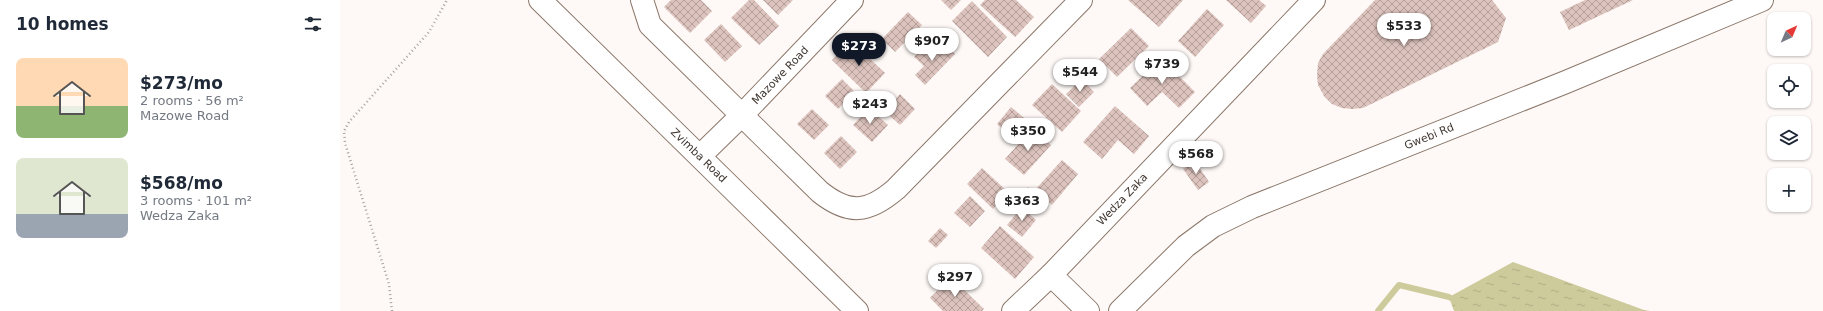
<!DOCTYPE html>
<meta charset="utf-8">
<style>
:root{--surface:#fff;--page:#f6f6f7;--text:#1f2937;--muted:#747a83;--accent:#111827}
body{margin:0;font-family:"DejaVu Sans",sans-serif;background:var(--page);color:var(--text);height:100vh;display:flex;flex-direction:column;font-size:15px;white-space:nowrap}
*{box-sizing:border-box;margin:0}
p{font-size:13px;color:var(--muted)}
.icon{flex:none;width:22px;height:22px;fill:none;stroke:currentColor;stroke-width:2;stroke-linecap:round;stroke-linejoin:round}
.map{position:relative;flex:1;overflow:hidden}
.panel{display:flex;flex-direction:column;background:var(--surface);width:340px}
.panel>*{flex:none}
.needle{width:26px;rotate:44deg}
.buttons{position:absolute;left:1427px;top:12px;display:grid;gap:8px}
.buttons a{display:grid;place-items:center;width:44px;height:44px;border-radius:8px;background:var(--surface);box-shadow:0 1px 3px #0004;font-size:20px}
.price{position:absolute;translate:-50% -34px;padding:0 9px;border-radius:14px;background:#fff;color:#222;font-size:13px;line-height:26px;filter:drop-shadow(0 1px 2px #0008)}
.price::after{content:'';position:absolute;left:50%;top:24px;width:12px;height:9px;margin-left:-6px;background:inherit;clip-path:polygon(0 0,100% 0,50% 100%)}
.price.current{background:var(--accent);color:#fff}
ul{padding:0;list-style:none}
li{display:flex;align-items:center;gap:12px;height:100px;padding:0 16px}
li span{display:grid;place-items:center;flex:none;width:112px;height:80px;border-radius:8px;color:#555}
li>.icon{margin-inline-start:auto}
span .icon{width:48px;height:48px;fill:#fffc;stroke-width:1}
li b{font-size:17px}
h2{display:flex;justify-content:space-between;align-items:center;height:48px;padding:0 16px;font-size:17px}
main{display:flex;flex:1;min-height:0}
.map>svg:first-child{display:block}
</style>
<main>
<section class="panel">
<h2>10 homes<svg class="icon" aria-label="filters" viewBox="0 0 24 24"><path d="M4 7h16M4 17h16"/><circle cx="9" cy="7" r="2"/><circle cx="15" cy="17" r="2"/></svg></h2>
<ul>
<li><span style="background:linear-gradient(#ffd9b3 60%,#8fb573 0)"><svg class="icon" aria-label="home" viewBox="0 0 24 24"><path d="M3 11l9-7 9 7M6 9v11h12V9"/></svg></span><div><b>$273/mo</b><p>2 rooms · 56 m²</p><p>Mazowe Road</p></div></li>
<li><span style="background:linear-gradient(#dfe7d0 70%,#9aa5b1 0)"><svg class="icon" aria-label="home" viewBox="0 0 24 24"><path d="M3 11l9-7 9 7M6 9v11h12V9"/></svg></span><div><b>$568/mo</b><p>3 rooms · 101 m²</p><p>Wedza Zaka</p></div></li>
</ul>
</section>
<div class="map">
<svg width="1483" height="311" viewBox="0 0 1483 311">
<defs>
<pattern id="water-ripples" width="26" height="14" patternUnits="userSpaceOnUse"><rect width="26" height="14" fill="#cdca9c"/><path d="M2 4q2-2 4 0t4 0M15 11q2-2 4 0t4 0" fill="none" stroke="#b1ae87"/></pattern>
<pattern id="building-cross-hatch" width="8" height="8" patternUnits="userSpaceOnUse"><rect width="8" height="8" fill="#ddc3bd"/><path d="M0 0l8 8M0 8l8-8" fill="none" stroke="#b59f9a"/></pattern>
</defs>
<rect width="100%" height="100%" fill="#fef9f6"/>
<!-- water -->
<path fill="url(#water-ripples)" d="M1173,262L1304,310L1310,311H1114L1109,297Z"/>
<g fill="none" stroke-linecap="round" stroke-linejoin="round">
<!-- stream -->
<path stroke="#cdca9c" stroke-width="6" d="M1038,311L1059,285L1109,297L1116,301"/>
</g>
<!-- building -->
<g fill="url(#building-cross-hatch)">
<path d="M331,0H361L372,11L350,33L324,7Z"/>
<path d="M409,0H414L439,26L419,45L391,18Z"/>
<path d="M423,0H453L438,15Z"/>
<path d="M601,0H621L611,10Z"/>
<path d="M645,0H676L694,17L675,37L640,5Z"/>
<path d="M788,0H843L819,27Z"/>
<path d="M886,0H919L926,6L911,23Z"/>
<path d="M1035,0H1152L1166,18L1158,42L1023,108L1012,109L1002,108L992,104L984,96L978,85L977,75L978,63L983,54Z"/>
<path d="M1245,0H1293L1229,30L1220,12Z"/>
<path d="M632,1L667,37L648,57L612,21Z"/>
<path d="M867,9L884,25L855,57L838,41Z"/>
<path d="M568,12L582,25L555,52L542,39Z"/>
<path d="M381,24L402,46L385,62L364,40Z"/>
<path d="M791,28L809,46L777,77L759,59Z"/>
<path d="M511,41L545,73L526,93L492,60Z"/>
<path d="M587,44L597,53L605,44L615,54L585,85L575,75L584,66L574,57Z"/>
<path d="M821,58L855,92L839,108L822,92L807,106L790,88Z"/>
<path d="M502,79L515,92L498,109L485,96Z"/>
<path d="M742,79L754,92L739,107L726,94Z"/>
<path d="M712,84L741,111L722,132L692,105Z"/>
<path d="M560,94L575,109L560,125L544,111Z"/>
<path d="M775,106L809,136L794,154L778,140L762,159L743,142Z"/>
<path d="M671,107L689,122L674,139L657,124Z"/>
<path d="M529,108L548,125L532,142L513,125Z"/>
<path d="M472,109L489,125L474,140L457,124Z"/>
<path d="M693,128L711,145L684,175L665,159Z"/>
<path d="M501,136L517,152L500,169L484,153Z"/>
<path d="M722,160L738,174L712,205L695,190Z"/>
<path d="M855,161L869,182L858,190L843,169Z"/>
<path d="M642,168L668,192L653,209L627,184Z"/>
<path d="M688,187L701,198L693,207L680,196Z"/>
<path d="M630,196L645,211L630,227L614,213Z"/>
<path d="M682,207L696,220L682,237L667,225Z"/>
<path d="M660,226L694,257L675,279L641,248Z"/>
<path d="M600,228L608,235L596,248L588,241Z"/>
<path d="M611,277L644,309L642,311H603L590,298Z"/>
</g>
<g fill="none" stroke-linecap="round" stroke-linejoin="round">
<!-- minor casing -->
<g stroke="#8b776a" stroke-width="24">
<g id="minor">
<path d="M302,0L310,25L480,192C509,215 528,213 556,189L741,0"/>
<path d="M360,156L402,115L512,0"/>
<path d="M711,275L748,311"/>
<path d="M673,311L711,275L974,0"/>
</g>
</g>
<!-- tertiary casing -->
<g stroke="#8b776a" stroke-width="24">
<g id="tertiary">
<path d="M200,0L517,311"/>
<path d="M780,311L846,246L873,226L912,207L1226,82L1422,0"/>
</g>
</g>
<!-- path -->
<path stroke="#a8a19d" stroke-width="2.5" stroke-dasharray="1 3" stroke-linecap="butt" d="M52,311L49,284L5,143L4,131L9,122L89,32L107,0"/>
<!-- minor -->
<use href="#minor" stroke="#fff" stroke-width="22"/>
<!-- tertiary -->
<use href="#tertiary" stroke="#fff" stroke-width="22"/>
</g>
<g text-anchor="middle" stroke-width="4" stroke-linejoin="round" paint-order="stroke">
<!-- street labels -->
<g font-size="11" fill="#403731" stroke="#fff">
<text transform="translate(440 75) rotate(-46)" y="4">Mazowe Road</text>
<text transform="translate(1089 136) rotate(-22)" y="4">Gwebi Rd</text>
<text transform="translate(359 155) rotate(44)" y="4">Zvimba Road</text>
<text transform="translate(782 199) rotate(-46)" y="4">Wedza Zaka</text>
</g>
</g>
</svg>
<div class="buttons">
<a><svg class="needle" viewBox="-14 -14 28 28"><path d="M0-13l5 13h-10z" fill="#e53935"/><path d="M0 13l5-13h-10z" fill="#747a83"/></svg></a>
<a><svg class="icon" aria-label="locate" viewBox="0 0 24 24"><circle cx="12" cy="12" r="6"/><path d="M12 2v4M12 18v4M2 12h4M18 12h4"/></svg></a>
<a><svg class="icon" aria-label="layers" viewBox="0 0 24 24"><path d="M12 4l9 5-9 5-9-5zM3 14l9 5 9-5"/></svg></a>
<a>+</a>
</div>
<b class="price" style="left:1064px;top:47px">$533</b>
<b class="price" style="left:592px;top:62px">$907</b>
<b class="price current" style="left:519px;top:67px">$273</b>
<b class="price" style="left:822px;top:85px">$739</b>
<b class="price" style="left:740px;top:93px">$544</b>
<b class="price" style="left:530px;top:125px">$243</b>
<b class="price" style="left:688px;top:152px">$350</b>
<b class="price" style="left:856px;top:175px">$568</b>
<b class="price" style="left:682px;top:222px">$363</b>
<b class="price" style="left:615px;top:298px">$297</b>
</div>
</main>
